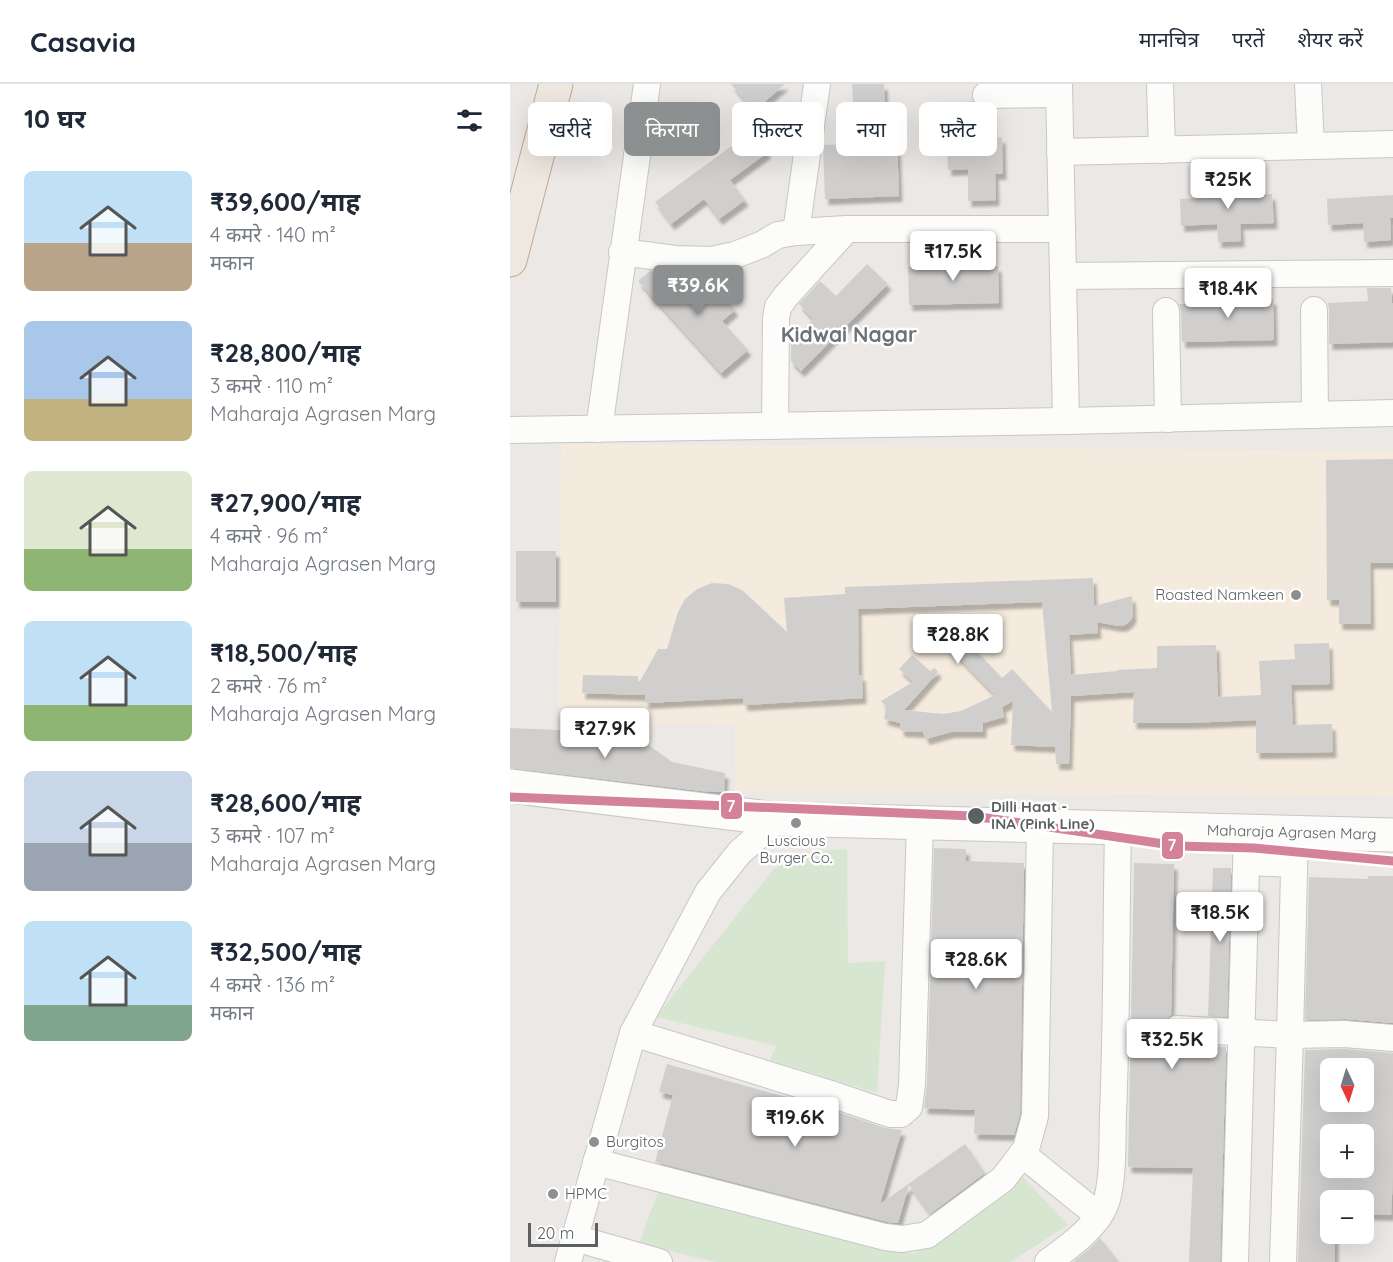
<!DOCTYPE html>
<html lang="hi">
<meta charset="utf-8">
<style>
:root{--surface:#fff;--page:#f2f2f3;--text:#1f2937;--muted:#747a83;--line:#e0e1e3;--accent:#8d9090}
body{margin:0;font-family:Quicksand,"Noto Sans Devanagari",sans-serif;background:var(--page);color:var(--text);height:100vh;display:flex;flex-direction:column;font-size:22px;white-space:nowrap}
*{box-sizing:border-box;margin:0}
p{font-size:20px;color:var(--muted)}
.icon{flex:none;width:33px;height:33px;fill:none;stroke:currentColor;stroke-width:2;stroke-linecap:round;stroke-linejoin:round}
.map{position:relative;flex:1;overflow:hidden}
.panel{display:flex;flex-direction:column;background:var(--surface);width:510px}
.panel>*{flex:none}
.top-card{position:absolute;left:18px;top:18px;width:570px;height:54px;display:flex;gap:12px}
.needle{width:39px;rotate:176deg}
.tools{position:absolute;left:810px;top:974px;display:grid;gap:12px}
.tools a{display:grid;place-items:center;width:54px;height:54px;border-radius:9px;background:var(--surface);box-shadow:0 6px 24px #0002;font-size:30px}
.scale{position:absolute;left:18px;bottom:15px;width:70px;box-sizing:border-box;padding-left:6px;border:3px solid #5b6063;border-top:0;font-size:16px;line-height:21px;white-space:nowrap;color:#5b6063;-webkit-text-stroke:4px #fff;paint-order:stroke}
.price{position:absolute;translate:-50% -51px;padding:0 14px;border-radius:6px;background:#fff;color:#222;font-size:20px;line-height:39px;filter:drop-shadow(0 2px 3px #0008)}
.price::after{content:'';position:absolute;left:50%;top:36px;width:18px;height:14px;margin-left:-9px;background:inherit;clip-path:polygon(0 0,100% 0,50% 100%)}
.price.on{background:var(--accent);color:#fff}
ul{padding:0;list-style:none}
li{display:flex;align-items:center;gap:18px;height:150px;padding:0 24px}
li span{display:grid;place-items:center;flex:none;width:168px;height:120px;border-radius:9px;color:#555}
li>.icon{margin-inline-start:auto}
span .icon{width:72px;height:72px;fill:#fffc;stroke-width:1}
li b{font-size:26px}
h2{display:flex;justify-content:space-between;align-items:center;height:72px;padding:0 24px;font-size:26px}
.tag{padding:0 21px;border-radius:9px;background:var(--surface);box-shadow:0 6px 24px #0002;font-size:21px;line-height:54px}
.tag.on{background:var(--accent);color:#fff}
header{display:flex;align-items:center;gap:36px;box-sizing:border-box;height:84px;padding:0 30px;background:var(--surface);border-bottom:2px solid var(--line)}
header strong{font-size:28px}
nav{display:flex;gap:33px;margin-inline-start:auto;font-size:21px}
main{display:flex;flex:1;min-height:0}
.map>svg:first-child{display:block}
</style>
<header>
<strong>Casavia</strong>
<nav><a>मानचित्र</a><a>परतें</a><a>शेयर करें</a></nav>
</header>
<main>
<section class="panel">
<h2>10 घर<svg class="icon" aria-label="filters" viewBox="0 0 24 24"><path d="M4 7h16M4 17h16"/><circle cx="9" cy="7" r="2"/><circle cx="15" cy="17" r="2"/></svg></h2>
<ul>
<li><span style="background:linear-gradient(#bfe0f5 60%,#b9a48a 0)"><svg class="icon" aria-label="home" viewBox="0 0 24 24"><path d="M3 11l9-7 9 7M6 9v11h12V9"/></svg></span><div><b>₹39,600/माह</b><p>4 कमरे · 140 m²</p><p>मकान</p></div></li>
<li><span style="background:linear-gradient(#a9c7e8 65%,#c2b280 0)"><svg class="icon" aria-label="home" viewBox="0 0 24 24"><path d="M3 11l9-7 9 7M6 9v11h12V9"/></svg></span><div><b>₹28,800/माह</b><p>3 कमरे · 110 m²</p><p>Maharaja Agrasen Marg</p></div></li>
<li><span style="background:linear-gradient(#dfe7d0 65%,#8fb573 0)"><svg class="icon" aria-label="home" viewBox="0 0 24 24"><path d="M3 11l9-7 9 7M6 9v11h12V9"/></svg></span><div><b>₹27,900/माह</b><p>4 कमरे · 96 m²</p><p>Maharaja Agrasen Marg</p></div></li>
<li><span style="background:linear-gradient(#bfe0f5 70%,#8fb573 0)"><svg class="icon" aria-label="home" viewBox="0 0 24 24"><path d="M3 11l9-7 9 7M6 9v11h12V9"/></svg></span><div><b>₹18,500/माह</b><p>2 कमरे · 76 m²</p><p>Maharaja Agrasen Marg</p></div></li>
<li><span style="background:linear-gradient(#c9d6e8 60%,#9aa5b1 0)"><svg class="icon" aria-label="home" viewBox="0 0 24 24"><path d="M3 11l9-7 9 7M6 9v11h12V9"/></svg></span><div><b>₹28,600/माह</b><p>3 कमरे · 107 m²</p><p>Maharaja Agrasen Marg</p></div></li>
<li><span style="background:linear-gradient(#bfe0f5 70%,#7fa58c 0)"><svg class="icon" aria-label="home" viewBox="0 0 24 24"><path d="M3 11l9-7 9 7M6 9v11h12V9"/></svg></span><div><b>₹32,500/माह</b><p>4 कमरे · 136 m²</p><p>मकान</p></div></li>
</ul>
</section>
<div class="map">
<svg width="883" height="1178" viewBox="0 0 883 1178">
<defs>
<filter id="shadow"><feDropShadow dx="3.5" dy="6" stdDeviation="1.5" flood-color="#0004"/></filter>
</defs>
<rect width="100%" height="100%" fill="#ebe8e5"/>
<!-- commercial -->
<path fill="#f4ebde" d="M51,360L883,367V712L225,707V640L48,639Z"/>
<!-- green -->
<g fill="#d7e6d1">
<path d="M337,765L338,879L375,877L367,1009L260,976L266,962L146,933L263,786L288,769Z"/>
<path d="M512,1092L558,1141L500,1178H206L129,1160L149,1105L404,1170Z"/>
</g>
<!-- building -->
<g fill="#d1cfce" fill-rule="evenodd" filter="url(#shadow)">
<path d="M221,0H275L244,27Z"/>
<path d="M342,0H374L377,59L387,58L389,112L315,115L313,61L345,60Z"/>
<path d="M463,17L469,24L482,26L483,54L492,53L493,90H485L486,116L458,117V85L438,86L437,57H454L453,18Z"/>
<path d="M242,47L258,68L220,96L235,116L209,135L194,115L161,140L145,118Z"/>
<path d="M736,99V112L762,110L764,139L730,140L731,157L708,158L707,140L671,142L670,115L701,114L700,101Z"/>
<path d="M883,111V134H880L881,156L854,158L853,139L818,141L817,115Z"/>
<path d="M456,164V183L488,182L489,219L399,221L398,183L435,182L434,165Z"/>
<path d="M357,180L378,200L291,287L281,277V257L303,235L289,220L310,197L326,212Z"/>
<path d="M140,187L167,190L184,208L198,195L225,226L212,237L238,266L211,289L128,197Z"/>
<path d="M857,204H881L882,219H883V258L819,260V226L818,219L858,217Z"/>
<path d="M729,205V215H763L764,256L672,258L671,227L669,220H705L704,206Z"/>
<path d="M883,375V479H860L861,540H829V516H817L816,376Z"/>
<rect x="6" y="467" width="40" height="51"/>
<path d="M583,494L584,522L622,512L623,532L620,537L615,541L609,542L587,538L588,549L559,551L561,591L607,587V586L647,584V562L706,561L708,613L751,611L749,577L785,575L784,560L819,559L820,600L781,601L783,641L822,640L823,668L746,669V636L678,639H623L624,608L561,612L559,680H546L545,663L501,661L503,617L492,623L494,633L473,639V648H441L416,655L413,648L391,647L390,639L374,635L376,624L378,625L371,617L403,598L389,585L402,571L420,587L425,584L428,588L394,626L433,630L451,627L485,611L445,570L458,558L492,594L502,585L542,628L532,518L348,525L349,591H352L353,614L234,621L233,614L135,619V611L72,609L73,591L128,592V601L148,565H157L168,528L175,515L187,505L202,499L218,500L232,506L277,548L274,514L335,510V503Z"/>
<path d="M0,644L122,649L162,678L215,689L214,708L191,707L0,684Z"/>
<path d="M424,764L456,765V777L514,779L510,1030L504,1051L464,1050L465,1026L414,1024L417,1001Z"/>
<path d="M624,779L664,780L661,931L654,937L652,944L653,951L660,958V964L697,965V962L716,963L710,1178H679L683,1084L618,1083Z"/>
<path d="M703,784H721L717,933L698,932Z"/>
<path d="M858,792H883V939L835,935L795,936L799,793L858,795Z"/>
<path d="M834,965L883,969V1092L881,1131L854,1130V1116H820V1149H825V1178H788L795,966ZM820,984H854V1017H820ZM820,1050H854V1083H820Z"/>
<path d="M157,980L319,1025L375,1044L392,1046L370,1120L455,1060L475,1089L420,1130L399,1101L388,1139L378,1138L145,1078L163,1011L149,1008Z"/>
<path d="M590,1154L609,1178H563L580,1164Z"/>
</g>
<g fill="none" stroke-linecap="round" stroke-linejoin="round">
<!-- street casing -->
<g stroke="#c7c7c7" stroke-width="28">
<g id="street">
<path d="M549,0L556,337"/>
<path d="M650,0L652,66"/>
<path d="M798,0L801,62"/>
<path d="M476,11L549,10"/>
<path d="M550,68L883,60"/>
<path d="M286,148L307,0"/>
<path d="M112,168L165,175L201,176L225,171L251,161L268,151L286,148L337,145H552"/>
<path d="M553,192L883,189"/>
<path d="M804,226L805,331"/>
<path d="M656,227L658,335"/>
<path d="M265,342L266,235L268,223L276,212L337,145"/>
<path d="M89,345L137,0"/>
<path d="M0,346L556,337L883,329"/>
<path d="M737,778L784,780"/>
<path d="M667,945L780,951L834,950L883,954"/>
<path d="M123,949L324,1011L380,1030H391L399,1023L402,1001L410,739"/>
<path d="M512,1070L589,1132"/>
<path d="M86,1078L375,1153L392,1155L417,1151L493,1095L516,1065L525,1032L530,742"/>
<path d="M65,1154L149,1178"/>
<path d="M58,1178L123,949L198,808L230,768L268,735"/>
<path d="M538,1178C558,1163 585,1145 595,1121C604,1099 602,1055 603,1030C607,935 606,839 608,744"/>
<path d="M725,1178L737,747"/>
<path d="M773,1178L780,951L785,748"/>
</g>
</g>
<!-- secondary casing -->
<g stroke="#c7c7c7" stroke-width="35">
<g id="secondary">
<path id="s1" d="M0,702L268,735L883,751"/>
</g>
</g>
<!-- highway casing -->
<g stroke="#c1aa94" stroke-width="35">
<path id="highway" d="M0,176L46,0"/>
</g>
<!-- street -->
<use href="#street" stroke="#fcfcfb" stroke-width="26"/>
<!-- secondary -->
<use href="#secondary" stroke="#fcfcfb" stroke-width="33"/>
<!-- highway -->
<use href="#highway" stroke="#eee8e1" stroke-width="33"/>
<!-- metro-1 casing -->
<g stroke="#fff" stroke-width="14">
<path id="metro-1" d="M0,713L463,732L668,762L744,764L883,777"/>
</g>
<!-- metro-1 -->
<use href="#metro-1" stroke="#d4829a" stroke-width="9"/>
</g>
<!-- markers -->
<g fill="#8d9090" stroke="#fff" stroke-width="2">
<circle cx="786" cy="511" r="6"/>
<circle cx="286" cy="739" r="6"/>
<circle cx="84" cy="1058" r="6"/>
<circle cx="43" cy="1110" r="6"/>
</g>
<circle fill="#5b6063" stroke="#fff" stroke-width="2" cx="466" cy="732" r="9"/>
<g text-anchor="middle" stroke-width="5" stroke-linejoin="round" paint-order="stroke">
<!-- poi labels -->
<g font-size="15" fill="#5b6063" stroke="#fff" text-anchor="start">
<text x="774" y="516" text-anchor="end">Roasted Namkeen</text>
<text x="286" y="762" text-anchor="middle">Luscious<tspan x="286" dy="17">Burger Co.</tspan></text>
<text x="96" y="1063">Burgitos</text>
<text x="55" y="1115">HPMC</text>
</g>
<!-- stop labels -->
<g font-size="15" font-weight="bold" fill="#5b6063" stroke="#fff" text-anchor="start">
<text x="481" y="728">Dilli Haat -<tspan x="481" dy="17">INA (Pink Line)</tspan></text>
</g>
<!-- street labels -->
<g font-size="15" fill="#5b6063" stroke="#fff">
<text dy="5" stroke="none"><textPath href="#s1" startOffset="784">Maharaja Agrasen Marg</textPath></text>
</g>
<!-- district labels -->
<g font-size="21" font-weight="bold" fill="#6c7275" stroke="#fff">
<text x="339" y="258">Kidwai Nagar</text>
</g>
</g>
<g stroke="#fff" stroke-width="2">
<rect x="210" y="708" width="23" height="28" rx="6" fill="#d4829a"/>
<rect x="651" y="747" width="23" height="29" rx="6" fill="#d4829a"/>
</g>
<g font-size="16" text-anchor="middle" font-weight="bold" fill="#fff">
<text x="221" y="728">7</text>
<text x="662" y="767">7</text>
</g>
</svg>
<div class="tools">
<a><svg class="needle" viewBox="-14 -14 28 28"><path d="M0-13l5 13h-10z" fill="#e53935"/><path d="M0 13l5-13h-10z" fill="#747a83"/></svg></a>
<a>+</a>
<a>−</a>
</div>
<div class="scale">20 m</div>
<b class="price" style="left:718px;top:126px">₹25K</b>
<b class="price" style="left:443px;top:198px">₹17.5K</b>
<b class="price on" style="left:188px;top:232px">₹39.6K</b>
<b class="price" style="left:718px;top:235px">₹18.4K</b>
<b class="price" style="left:448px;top:581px">₹28.8K</b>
<b class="price" style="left:95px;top:675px">₹27.9K</b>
<b class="price" style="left:710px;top:859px">₹18.5K</b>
<b class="price" style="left:466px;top:906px">₹28.6K</b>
<b class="price" style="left:662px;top:986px">₹32.5K</b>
<b class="price" style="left:285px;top:1064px">₹19.6K</b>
<div class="top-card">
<a class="tag">खरीदें</a>
<a class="tag on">किराया</a>
<a class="tag">फ़िल्टर</a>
<a class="tag">नया</a>
<a class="tag">फ़्लैट</a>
</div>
</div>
</main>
